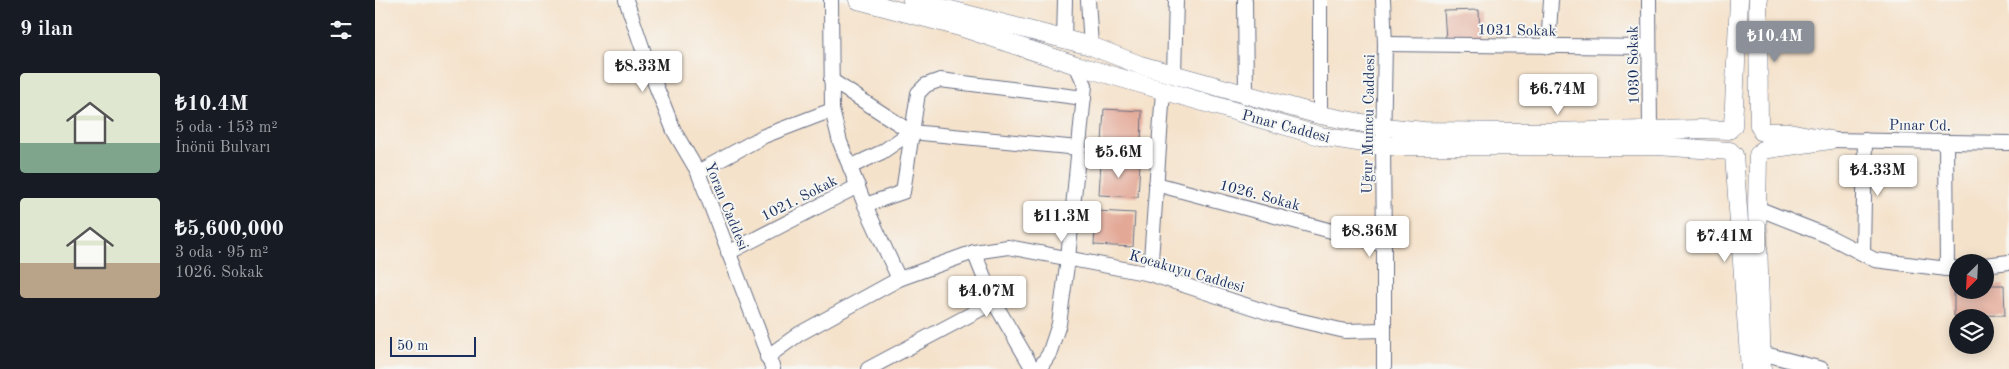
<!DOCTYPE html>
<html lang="tr">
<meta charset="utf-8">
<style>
:root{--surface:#171b24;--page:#20242c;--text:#f1f3f6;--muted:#9ea1a6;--accent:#8c9099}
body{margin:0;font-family:"Old Standard TT",serif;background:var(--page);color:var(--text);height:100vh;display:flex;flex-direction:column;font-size:19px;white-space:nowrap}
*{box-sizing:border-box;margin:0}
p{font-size:16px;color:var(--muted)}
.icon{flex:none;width:28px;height:28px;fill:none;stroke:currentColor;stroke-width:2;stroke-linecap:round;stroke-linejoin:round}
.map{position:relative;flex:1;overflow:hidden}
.side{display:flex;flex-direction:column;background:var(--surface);width:375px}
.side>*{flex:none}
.needle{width:32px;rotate:204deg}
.buttons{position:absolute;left:1574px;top:254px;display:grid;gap:10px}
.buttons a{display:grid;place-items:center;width:45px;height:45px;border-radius:50%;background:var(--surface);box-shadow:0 2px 12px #0003;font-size:25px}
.scale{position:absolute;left:15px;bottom:12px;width:86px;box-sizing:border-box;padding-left:5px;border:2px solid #1b2f5e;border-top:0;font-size:14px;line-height:18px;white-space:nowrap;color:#1b2f5e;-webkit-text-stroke:4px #f6f6f2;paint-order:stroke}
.price{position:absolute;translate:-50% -42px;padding:0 11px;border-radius:5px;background:#fff;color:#222;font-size:16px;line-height:32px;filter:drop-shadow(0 1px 2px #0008)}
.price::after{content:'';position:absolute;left:50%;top:30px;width:15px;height:11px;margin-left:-8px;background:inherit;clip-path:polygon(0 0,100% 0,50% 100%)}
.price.active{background:var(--accent);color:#fff}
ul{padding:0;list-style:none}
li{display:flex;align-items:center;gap:15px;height:125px;padding:0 20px}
li span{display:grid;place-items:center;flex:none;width:140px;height:100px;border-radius:5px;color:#555}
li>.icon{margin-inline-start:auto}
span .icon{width:60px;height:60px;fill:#fffc;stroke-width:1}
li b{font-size:21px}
h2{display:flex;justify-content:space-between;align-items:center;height:60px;padding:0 20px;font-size:21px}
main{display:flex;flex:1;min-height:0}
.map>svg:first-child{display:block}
</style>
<main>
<section class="side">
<h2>9 ilan<svg class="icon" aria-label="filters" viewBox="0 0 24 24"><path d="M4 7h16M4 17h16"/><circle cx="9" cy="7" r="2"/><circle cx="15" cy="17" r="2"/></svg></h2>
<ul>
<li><span style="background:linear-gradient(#dfe7d0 70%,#7fa58c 0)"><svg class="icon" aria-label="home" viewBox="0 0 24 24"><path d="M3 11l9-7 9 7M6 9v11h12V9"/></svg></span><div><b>₺10.4M</b><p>5 oda · 153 m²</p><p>İnönü Bulvarı</p></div></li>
<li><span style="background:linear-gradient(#dfe7d0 65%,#b9a48a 0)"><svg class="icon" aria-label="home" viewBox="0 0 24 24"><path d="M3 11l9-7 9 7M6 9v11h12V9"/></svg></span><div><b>₺5,600,000</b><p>3 oda · 95 m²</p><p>1026. Sokak</p></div></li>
</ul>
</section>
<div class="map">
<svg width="1634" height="369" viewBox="0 0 1634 369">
<rect width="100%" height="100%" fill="#f6f6f2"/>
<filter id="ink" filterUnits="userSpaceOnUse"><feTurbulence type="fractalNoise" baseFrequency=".02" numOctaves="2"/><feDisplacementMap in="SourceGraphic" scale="10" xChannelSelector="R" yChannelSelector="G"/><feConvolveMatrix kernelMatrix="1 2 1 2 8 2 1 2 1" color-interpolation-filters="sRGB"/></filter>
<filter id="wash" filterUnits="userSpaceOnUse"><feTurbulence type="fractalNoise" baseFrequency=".0096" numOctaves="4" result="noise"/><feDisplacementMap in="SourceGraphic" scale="20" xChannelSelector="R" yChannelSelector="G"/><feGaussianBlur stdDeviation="1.12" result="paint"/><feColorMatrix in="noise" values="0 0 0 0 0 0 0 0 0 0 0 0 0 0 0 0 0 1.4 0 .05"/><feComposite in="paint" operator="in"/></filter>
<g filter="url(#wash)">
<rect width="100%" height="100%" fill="#f5e2cb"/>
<g id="blocks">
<!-- building -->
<g fill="#e3a896">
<path d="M1104,10L1105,39L1071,40L1069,11Z"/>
<path d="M729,109L767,111L766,145L727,143Z"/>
<path d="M726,161L765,163L763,197L724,195Z"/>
<path d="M721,211L760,213L758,247L719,245Z"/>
<path d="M1610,285H1629L1630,315L1579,316V286H1582V290H1610Z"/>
</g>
</g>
</g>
<g filter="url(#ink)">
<use href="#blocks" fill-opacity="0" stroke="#676e84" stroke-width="1"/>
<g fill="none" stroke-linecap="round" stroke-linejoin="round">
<!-- minor casing -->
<g stroke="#676e84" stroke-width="16">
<g id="minor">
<path d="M251,0L277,76L299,131L323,172L398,369"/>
<path d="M456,0L457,110L465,142L490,205L524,279"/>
<path d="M713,0L716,46"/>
<path d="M870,0L871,94"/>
<path d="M945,0V115"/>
<path d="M1008,0L1010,44L1008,146L1009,245V369"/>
<path d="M1274,0L1275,131"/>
<path d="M689,40L690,0"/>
<path d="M1010,44L1274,47"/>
<path d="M1173,47L1176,0"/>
<path d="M799,74L801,0"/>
<path d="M456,80L536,132"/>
<path d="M1455,140L1634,143"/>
<path d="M1571,142L1572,269"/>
<path d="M475,167L507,152L536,132L704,148"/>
<path d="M323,172L389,136L457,110"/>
<path d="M781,184L1009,245"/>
<path d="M490,205L528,192L543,93L551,85L565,80L709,98"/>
<path d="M1382,208L1453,236L1500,260L1572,269L1582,268"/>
<path d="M599,252L619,302L658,369"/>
<path d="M353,253L483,186"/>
<path d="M1488,253L1490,140"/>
<path d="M1610,265L1634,262"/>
<path d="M775,274L788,91"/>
<path d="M1386,353L1447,369"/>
<path d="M392,357L424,334L524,279L599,252L633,247L775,274L901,315L970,331L1008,330"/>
<path d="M493,369L619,302"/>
<path d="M664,369L674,354L684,324L693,258L710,85L701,65"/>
</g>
</g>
<!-- major casing -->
<g stroke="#676e84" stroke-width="19">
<g id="major">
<path d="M483,0L585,27L701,65L945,136L1008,146H1282L1355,151"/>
<path d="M537,0L716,46L765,65L945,115L1009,127L1049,131L1170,132L1325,129L1354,130"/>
<path d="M1383,0L1384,126"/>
<path d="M1358,126L1364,0"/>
<path d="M1387,150L1455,140L1414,132H1387"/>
<path d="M1359,155L1375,369"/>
<path d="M1383,155L1382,208L1387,369"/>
</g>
</g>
<!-- minor -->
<use href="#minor" stroke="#fff" stroke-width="14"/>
<!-- major -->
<use href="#major" stroke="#fff" stroke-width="18"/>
</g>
</g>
<g text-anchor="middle" stroke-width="4" stroke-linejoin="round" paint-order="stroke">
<!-- street labels -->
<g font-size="15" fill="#1b2f5e" stroke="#f6f6f2">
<text transform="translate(1142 30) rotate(1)" y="5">1031 Sokak</text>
<text transform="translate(1258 65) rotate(-91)" y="5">1030 Sokak</text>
<text transform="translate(993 124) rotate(-89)" y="5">Uğur Mumcu Caddesi</text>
<text transform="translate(1545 125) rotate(1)" y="5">Pınar Cd.</text>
<text transform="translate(911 126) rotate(15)" y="5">Pınar Caddesi</text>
<text transform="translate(885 195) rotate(15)" y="5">1026. Sokak</text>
<text transform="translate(424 198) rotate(-27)" y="5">1021. Sokak</text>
<text transform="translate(352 206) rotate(68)" y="5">Yoran Caddesi</text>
<text transform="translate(812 271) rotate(16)" y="5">Kocakuyu Caddesi</text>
</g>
</g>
</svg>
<div class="buttons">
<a><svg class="needle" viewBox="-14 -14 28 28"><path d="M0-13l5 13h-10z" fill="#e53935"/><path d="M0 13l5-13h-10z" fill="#9ea1a6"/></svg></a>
<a><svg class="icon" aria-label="layers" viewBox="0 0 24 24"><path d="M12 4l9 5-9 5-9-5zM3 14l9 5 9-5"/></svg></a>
</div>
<div class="scale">50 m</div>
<b class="price active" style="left:1400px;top:63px">₺10.4M</b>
<b class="price" style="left:268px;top:93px">₺8.33M</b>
<b class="price" style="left:1183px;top:116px">₺6.74M</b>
<b class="price" style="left:744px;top:179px">₺5.6M</b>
<b class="price" style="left:1503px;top:197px">₺4.33M</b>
<b class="price" style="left:687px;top:243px">₺11.3M</b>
<b class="price" style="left:995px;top:258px">₺8.36M</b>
<b class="price" style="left:1350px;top:263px">₺7.41M</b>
<b class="price" style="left:612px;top:318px">₺4.07M</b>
</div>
</main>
